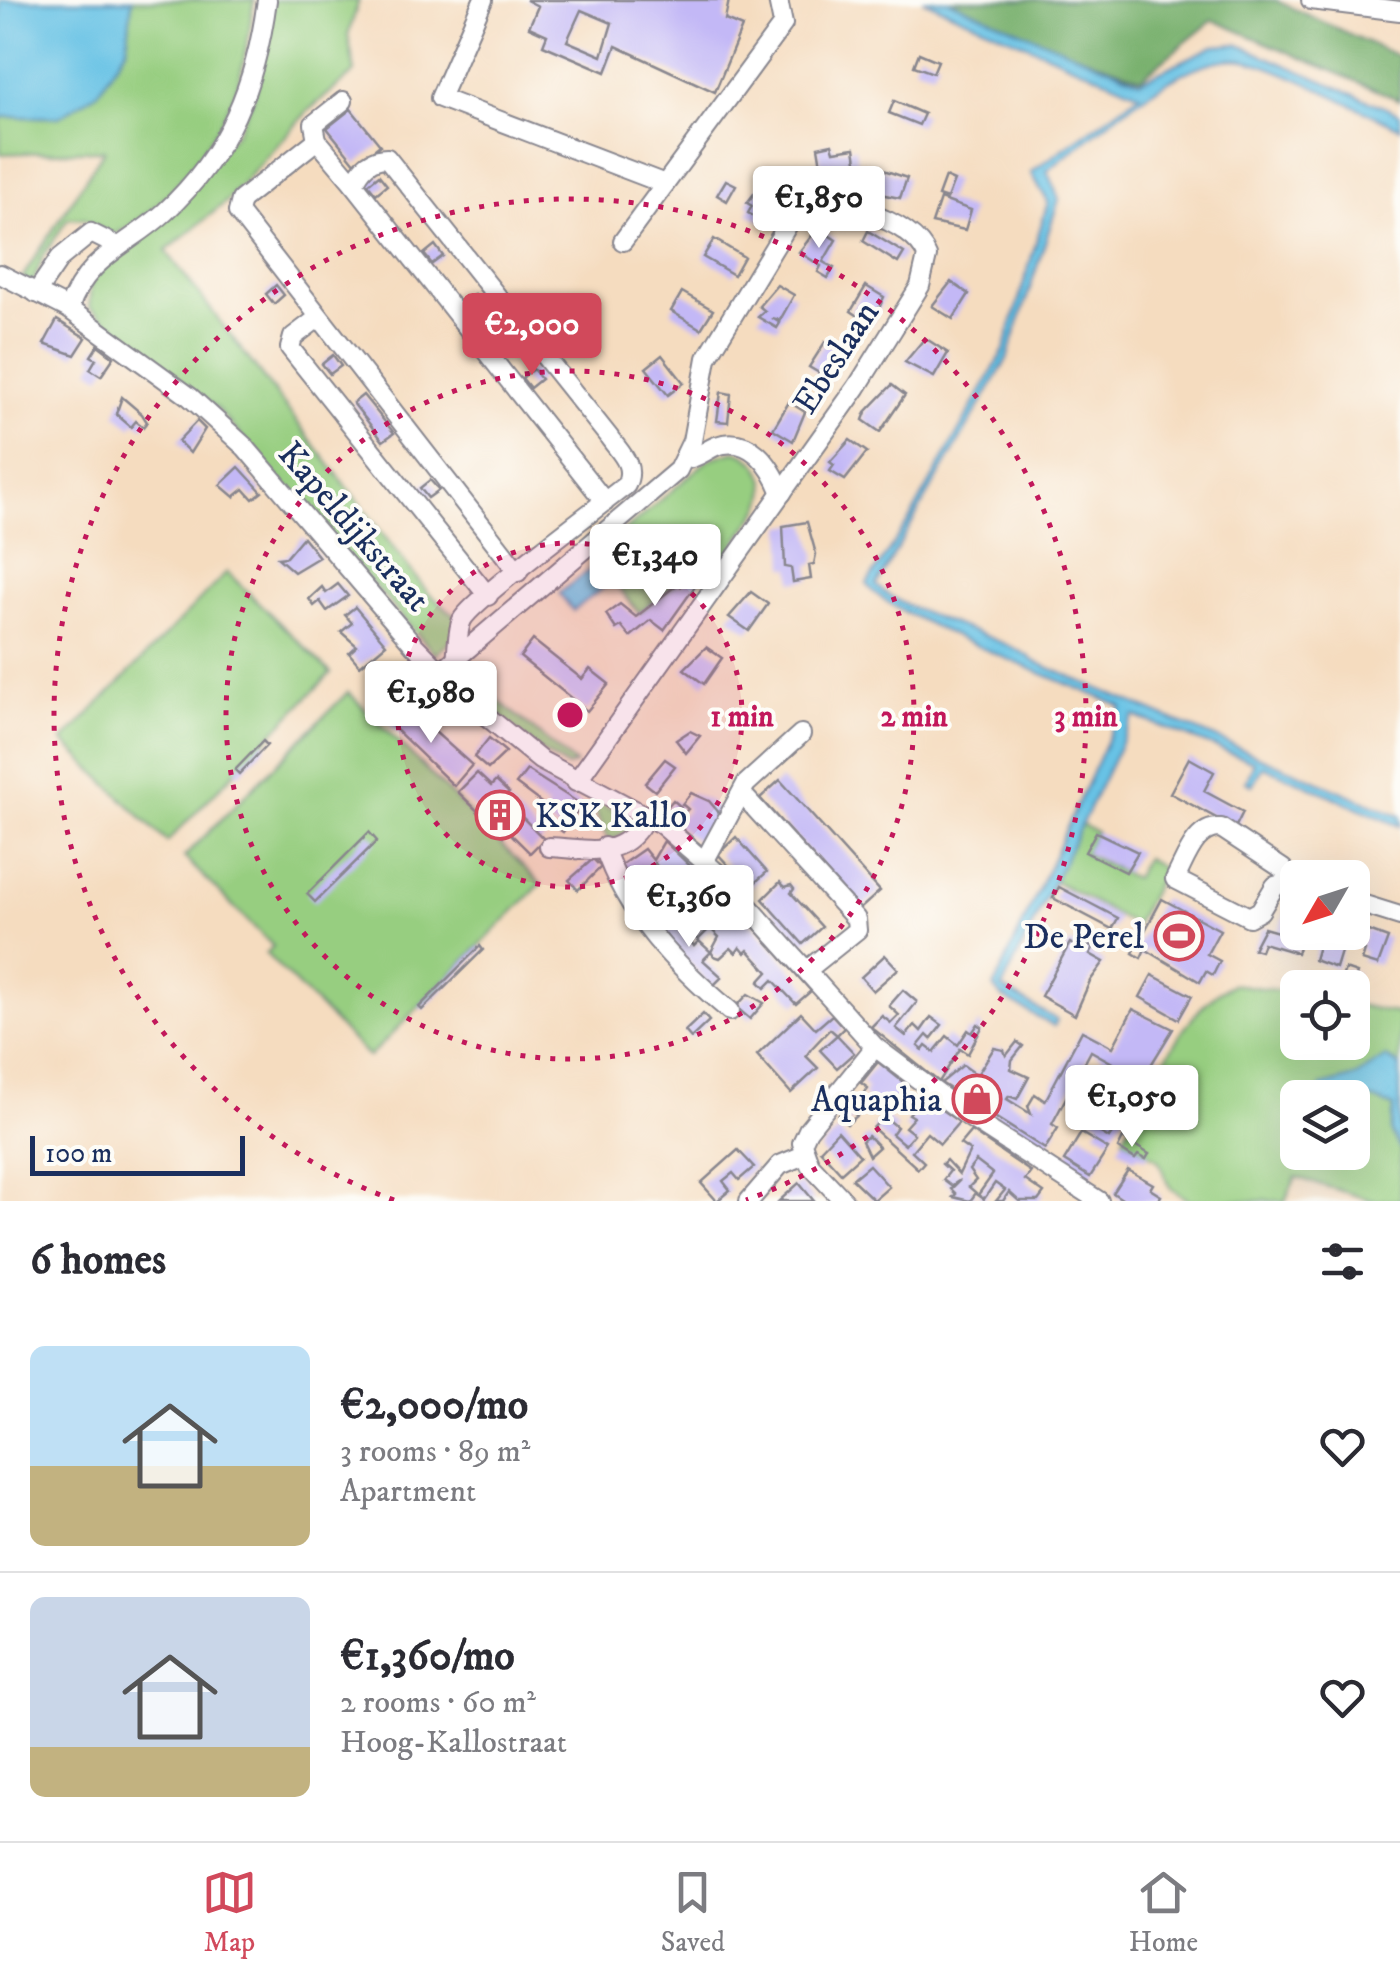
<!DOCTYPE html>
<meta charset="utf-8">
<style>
:root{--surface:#fff;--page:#f2f2f3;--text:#2b2b33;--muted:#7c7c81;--line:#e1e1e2;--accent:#d1495b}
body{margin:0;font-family:"IM FELL DW Pica",serif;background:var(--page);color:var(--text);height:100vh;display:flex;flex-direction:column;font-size:38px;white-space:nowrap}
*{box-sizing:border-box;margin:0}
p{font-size:32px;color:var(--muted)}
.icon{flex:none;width:55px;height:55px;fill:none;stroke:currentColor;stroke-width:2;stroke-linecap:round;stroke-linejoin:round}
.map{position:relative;height:1201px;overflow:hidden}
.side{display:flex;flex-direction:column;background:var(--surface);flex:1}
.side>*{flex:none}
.needle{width:65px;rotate:231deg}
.buttons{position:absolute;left:1280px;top:860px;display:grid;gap:20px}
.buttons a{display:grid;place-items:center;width:90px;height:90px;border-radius:15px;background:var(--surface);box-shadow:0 10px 40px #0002;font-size:50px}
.scale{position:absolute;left:30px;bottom:25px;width:215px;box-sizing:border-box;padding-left:10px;border:5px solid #1b2f5e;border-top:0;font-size:28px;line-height:35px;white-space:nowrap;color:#1b2f5e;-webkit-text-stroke:8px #fdfcf7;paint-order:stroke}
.price{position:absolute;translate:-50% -85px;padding:0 22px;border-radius:10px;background:#fff;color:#222;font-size:32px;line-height:65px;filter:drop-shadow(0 2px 5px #0008)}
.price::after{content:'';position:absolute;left:50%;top:60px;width:30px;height:22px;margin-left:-15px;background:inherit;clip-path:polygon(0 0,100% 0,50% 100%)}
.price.selected{background:var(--accent);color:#fff}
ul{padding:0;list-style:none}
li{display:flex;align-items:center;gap:30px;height:250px;padding:0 30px}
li+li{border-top:2px solid var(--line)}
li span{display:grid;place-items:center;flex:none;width:280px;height:200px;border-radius:15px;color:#555}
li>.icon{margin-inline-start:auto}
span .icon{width:120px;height:120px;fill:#fffc;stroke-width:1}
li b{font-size:42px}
h2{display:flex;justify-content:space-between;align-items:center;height:120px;padding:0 30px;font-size:42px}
.dock{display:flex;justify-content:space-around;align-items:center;height:140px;border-top:2px solid var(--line);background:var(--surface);font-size:28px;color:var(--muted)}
.dock a{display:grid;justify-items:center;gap:5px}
.dock .selected{color:var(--accent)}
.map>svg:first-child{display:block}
</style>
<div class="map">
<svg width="1400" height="1201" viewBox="0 0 1400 1201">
<rect width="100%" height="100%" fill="#fdfcf7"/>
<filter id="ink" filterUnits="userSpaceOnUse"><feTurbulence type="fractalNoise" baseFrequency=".01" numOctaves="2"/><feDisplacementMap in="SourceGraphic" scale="20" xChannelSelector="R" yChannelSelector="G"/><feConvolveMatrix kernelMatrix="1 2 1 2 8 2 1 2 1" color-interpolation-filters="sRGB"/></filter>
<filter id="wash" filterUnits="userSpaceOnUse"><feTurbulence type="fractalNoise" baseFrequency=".0048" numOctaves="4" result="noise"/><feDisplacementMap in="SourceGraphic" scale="40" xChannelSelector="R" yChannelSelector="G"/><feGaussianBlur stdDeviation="2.25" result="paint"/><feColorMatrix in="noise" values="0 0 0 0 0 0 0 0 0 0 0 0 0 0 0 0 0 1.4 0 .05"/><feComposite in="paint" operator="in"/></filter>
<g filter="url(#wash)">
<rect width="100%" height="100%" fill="#f5dcbf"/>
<!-- green -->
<g fill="#97ce80" stroke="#597e6f" stroke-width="2.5" fill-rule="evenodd">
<path d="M132,0H254C250,28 246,57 238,84C223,132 161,219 112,235L84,219L68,218L43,256L33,283L22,278L104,150L0,154V117H59L98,92L127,47Z"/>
<path d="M273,0H359L348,35L355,72L309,110L226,202L166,251L428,593L457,617L456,637L435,654L217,409L89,307L91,281L236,133L254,97Z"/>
<path d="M735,451C762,459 773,484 760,509L710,578L699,565L639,613L594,557L709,459Z"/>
<path d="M227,572L331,673L167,842L63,741Z"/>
<path d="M471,678L575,764L567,767L540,751L467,689Z"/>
<path d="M348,692L541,884L369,1057L266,954L273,946L184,857Z"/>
<path d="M600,803L626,815L634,827L609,842L593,808Z"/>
<path d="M1078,823L1096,832L1085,854L1134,878L1146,858L1164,869L1135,925L1053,880Z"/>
<path d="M1233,984L1297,993L1298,1042H1352L1353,1004L1400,1014V1201H1374L1296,1177L1285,1201H1191L1171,1189L1158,1160L1123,1138C1150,1092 1183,1006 1233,984ZM1298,1098H1352V1152H1298Z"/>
</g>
<!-- forest -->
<path fill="#79b16e" stroke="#4a7066" stroke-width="2.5" d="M929,0H1275L1400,57V100L1213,20L1141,78Z"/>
<!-- water -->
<g fill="#68c2e5" stroke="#4278a2" stroke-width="2.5">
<path d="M0,0H132L127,47L98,92L59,117H0Z"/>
<path d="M923,0H947L1140,81L1214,46L1237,44L1400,114V128C1362,111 1282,67 1244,60C1185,50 1093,136 1047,171L1059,199L1007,359L876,585C902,614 1020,641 1033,661L1400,816V826L1263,766L1252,785L1246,782L1254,762L1134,716L1002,988L1057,1020L1054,1026L1002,997L994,987L1122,707C1080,687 881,614 867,584L911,517L1004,350L1048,202L1031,172L1140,94Z"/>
<path d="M595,566L609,583L573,611L559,593Z"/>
<path d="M1386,1057L1400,1066V1150L1391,1131L1394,1107L1373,1099L1316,1097L1322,1086L1355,1077Z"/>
</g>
<g id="blocks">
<!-- building -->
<g fill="#c3b8f6" fill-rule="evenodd">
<path d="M526,0H729L725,20L742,27L715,92L616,46L606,72L543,45L547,35L529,27L538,6ZM581,10L612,23L602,56L567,41Z"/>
<path d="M919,53L938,61L933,73L914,66Z"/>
<path d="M894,101L924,114L919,125L889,113Z"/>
<path d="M351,109L380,145L356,164L327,128Z"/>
<path d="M832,144L834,151L855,148L858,167L823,177L818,147Z"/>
<path d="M878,168L907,178L900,198L870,192Z"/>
<path d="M379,175L387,185L376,194L368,184Z"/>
<path d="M945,177L954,181L947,199L938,196Z"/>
<path d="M726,180L736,185L727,201L717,195Z"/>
<path d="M763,182L780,192L761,221L748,213L752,206L747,203Z"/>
<path d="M940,199L971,210L965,230L932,223Z"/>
<path d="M818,228L836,240L823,262L834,268L828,278L818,272L821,266L799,252Z"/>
<path d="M868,231L904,253L898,263L863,241Z"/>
<path d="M714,239L744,257L734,275L703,257Z"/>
<path d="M435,245L443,256L432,264L424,254Z"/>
<path d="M951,282L969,294L953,319L932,306Z"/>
<path d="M276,285L284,295L274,304L266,294Z"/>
<path d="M777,285L794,295L780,320L772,318L780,323L777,328L758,317L765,311L759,306Z"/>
<path d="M866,286L884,297L872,325L851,311Z"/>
<path d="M682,292L713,310L701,329L671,311Z"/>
<path d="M474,294L502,330L492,339L463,303Z"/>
<path d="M57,320L86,338L75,355L44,344Z"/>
<path d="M925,338L948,353L934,377L905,362Z"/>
<path d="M825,342L843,353L831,380L809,367Z"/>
<path d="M98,345L114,357L101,376L90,369L96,359L91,356Z"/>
<path d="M333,355L341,366L330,374L322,364Z"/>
<path d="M662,355L684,383L668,395L646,368Z"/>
<path d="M533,369L541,379L530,388L522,378Z"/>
<path d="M892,385L905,395L880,432L863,420L866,412Z"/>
<path d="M721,392L731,394L728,422L717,421Z"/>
<path d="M363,395L394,433L383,441L353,403Z"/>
<path d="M122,397L142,414L147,422L143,427L136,421L131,427L116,414Z"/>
<path d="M789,402L805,412L793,441L773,429Z"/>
<path d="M197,421L205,429L190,453L178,441Z"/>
<path d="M850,440L867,452L845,480L830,471L834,465L830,462Z"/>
<path d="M239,467L262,492L253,499L244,489L234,497L220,485Z"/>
<path d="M430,480L439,490L428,498L420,488Z"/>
<path d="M807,522L816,554L814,564L809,565L811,579L793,582L791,568L785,567L783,526Z"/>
<path d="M303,537L319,557L294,572L278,558L286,557Z"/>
<path d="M692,571L701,578L664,630L651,620L630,637L621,626L616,629L606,614L620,604L636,617L679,583L681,586Z"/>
<path d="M338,584L348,596L327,611L320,601L314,606L309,599L322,587L326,593Z"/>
<path d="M751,592L768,604L749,631L729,617Z"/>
<path d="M355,607L386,644L360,666L349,653L357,646L341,632L352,623L345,615Z"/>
<path d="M533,640L582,679L590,669L609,684L587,711L520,657Z"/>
<path d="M706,647L722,658L704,684L684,669Z"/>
<path d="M385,661L396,672L404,663L437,694L426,705L396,672L386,681L376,671Z"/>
<path d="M406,706L472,765L454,786L390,724Z"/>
<path d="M690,731L700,736L686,753L676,740Z"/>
<path d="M489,738L506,752L488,769L474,757Z"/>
<path d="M263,741L267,745L239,774L235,770Z"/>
<path d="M1189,758L1214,772L1204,791L1243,812L1235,828L1170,793Z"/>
<path d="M665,759L675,766L655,791L645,783Z"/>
<path d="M527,770L582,805L563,832L541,818L548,808L516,784Z"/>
<path d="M477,773L491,786L496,781L509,793L503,798L544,839L530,853L508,831L503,836L458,792Z"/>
<path d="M780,780L880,891L860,909L760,798Z"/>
<path d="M691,793L709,801L721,815L702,846L675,823L688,809L682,804Z"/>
<path d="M673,800L681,807L670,820L662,813Z"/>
<path d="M369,832L377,841L315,902L307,894Z"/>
<path d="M1096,832L1138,852L1126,872L1085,852Z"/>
<path d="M736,837L767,872L749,888L718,854Z"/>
<path d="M664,841L753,926L811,991L796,1004L773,980L765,988L759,982L768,972L748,950L745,953L740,947L736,953L731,948L720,958L714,956L711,952L719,937L710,928L698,940L693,935L705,922L684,904L687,897L683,901L677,895L669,901L664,897L663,889L678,874L672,868L666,882L655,863L635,878H641L650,899L666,907L651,922L618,867L644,849L653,860Z"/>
<path d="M593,859L601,867L578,890L569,880Z"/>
<path d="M780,882L785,887L791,885L794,889L791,893L822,927L803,944L763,899Z"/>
<path d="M1059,887L1118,918L1112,929L1053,898Z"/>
<path d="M1162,899L1220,930L1207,954L1220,961L1213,975L1206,971L1200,982L1145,949L1141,958L1133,953Z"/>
<path d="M1289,906L1298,908V932H1305L1297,953L1263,943L1260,951L1253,949L1264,928L1278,932Z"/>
<path d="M662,913L671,928L676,922L694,946L699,941L711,952L703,960L722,977L712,987L658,929L654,922Z"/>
<path d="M1366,930L1388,938L1378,965L1362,960L1365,951L1360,950Z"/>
<path d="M1322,932H1347L1336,968L1314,960Z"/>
<path d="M1070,943L1084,950L1087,945L1093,948L1090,954L1104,962L1090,981L1075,1015L1041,996Z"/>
<path d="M480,946L483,950L422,1010L419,1007Z"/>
<path d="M885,955L898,969L873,991L861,977Z"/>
<path d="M1345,969L1357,973L1353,987L1340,983Z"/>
<path d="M1152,975L1192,996L1179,1019L1140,997Z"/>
<path d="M903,990L917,1002L896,1028L906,1036L915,1025L921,1031L931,1017L942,1025L931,1039L927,1035L918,1046L923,1050L926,1046L934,1052L947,1036L958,1045L968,1030L972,1033L978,1024L982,1027L968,1054L960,1049L939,1082L871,1027L882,1016L891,1023L899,1015L889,1006Z"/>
<path d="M748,994L764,1003L750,1019L736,1007Z"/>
<path d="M1133,1009L1173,1029L1140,1083L1144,1086L1109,1138L1096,1130L1101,1122L1086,1114L1116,1065L1091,1051L1052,1124L1058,1128L1045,1149L941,1083L963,1065L977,1075L994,1048L1004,1050L1006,1056L1017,1042L1023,1046L1012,1060L1011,1069L1029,1077L1017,1099L1009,1096L1007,1099L1031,1114L1028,1106L1035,1094L1045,1101L1082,1031L1113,1047Z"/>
<path d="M801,1013L816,1029L832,1015L844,1028L837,1035L830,1029L811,1049L806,1056L818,1068L791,1093L757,1055Z"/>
<path d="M703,1014L709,1021L691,1038L685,1031Z"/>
<path d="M837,1035L854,1053L837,1068L820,1050Z"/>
<path d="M878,1062L908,1086L885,1115L863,1095L868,1088L861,1083Z"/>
<path d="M923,1097L959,1122L940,1144L927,1133L912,1151L924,1162L918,1169L873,1128L884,1116L897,1127L892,1134L905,1145L914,1134L905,1127L914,1117L909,1114Z"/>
<path d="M847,1106L857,1116L847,1124L838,1116Z"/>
<path d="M838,1131L860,1156L841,1173L820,1150Z"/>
<path d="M971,1131L1031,1172L1025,1180L1044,1193L1038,1201H1019L1009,1192L1003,1201H996L1005,1190L995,1183L984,1199L978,1195L993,1174L976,1161L969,1170L976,1180L969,1187L976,1193L970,1201L953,1197L956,1194L951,1189L960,1180L951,1186L943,1180L950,1171L942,1164L946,1160L959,1174L970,1151L960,1144Z"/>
<path d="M1081,1133L1108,1149L1090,1177L1064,1161Z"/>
<path d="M868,1136L879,1147L869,1156L862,1141Z"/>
<path d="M1123,1138L1149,1154L1146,1159L1138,1155L1135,1159L1118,1148Z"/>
<path d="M738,1150L754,1167L739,1180L733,1173L723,1181L730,1190L717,1201L701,1183Z"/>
<path d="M869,1165L889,1187L874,1200L852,1179Z"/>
<path d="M1128,1170L1153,1184L1150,1189L1161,1196L1158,1201H1125L1113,1193Z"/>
<path d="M799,1183L814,1201H779Z"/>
</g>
</g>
</g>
<g filter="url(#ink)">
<use href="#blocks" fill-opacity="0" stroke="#88868e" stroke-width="2.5"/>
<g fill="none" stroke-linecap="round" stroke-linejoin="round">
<!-- minor casing -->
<g stroke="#88868e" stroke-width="22">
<g id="minor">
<path d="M483,0L440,98L665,184"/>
<path d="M1311,0L1400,11"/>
<path d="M317,140L314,124L343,101"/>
<path d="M354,184L317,140L241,200L238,212L518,572"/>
<path d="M623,241L783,24L778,0"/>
<path d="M0,274L69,309L190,397L245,447L414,645L473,705L540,760L661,824L723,878L875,1047L969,1117L1099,1201"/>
<path d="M36,293L60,258L91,233L117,246"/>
<path d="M69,309C85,258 129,245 165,212C229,153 256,84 267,0"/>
<path d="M318,318L293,337L290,348L488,596"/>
<path d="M686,459C698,458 704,451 716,446C750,434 771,465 782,493"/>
<path d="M456,659C458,648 457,630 462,620C471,601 600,506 626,485C636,465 620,453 609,437L387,158C370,158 360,169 354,184L605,502"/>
<path d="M439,673L678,470L692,441L707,358L795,213C827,192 914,220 927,256L920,286L857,387L576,782"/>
<path d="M743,795L856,919L857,930L807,970"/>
<path d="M549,847C593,849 623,861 647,815"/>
<path d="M604,847C626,914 676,966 730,1011"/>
<path d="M705,860L746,784L801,734"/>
<path d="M1290,880L1283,869L1221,828C1195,826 1186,859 1175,879L1249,917L1260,911L1275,886L1298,880"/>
<path d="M1352,901L1400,916"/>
<path d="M749,1201L780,1165L804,1155"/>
<path d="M844,1201L810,1165L802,1143L808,1130L875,1047"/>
</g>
</g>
<!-- minor -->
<use href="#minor" stroke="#fff" stroke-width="18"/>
</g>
</g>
<!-- distance rings -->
<circle cx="570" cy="715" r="172" fill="#c2185b" fill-opacity=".12"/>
<g fill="none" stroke="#c2185b" stroke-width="5" stroke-dasharray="5 10">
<circle cx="570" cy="715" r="172"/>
<circle cx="570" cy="715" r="344"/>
<path d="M394 1200A516 516 0 1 1 746 1200"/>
</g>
<!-- icons -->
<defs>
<g id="building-ring" transform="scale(2.5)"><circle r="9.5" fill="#fdfcf7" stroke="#d1495b" stroke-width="1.5"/><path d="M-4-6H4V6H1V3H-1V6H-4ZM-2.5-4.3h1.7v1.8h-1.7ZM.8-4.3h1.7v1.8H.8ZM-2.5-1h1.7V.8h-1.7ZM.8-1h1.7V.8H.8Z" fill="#d1495b"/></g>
<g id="stadium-ring" transform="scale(2.5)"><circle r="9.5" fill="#fdfcf7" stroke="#d1495b" stroke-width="1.5"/><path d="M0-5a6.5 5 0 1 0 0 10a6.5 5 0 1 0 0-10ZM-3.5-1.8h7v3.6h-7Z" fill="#d1495b"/></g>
<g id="shop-ring" transform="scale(2.5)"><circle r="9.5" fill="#fdfcf7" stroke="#d1495b" stroke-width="1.5"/><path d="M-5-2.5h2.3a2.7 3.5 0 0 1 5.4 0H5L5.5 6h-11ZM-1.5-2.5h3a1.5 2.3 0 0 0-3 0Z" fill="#d1495b"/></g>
</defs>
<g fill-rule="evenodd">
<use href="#building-ring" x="500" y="815"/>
<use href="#stadium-ring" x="1179" y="936"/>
<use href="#shop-ring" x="977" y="1099"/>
</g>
<g text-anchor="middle" stroke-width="8" stroke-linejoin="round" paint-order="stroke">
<!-- street labels -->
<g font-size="35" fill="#1b2f5e" stroke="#fdfcf7">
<text transform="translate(835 357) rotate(-57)" y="12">Ebeslaan</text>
<text transform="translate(355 526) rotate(49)" y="12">Kapeldijkstraat</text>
</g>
<!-- poi labels -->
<g font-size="35" fill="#1b2f5e" stroke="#fdfcf7" text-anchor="end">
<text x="535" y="827" text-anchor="start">KSK Kallo</text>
<text x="1144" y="948">De Perel</text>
<text x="942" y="1111">Aquaphia</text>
</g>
</g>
<circle cx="570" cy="715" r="15" fill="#c2185b" stroke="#fdfcf7" stroke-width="5"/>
<g font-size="30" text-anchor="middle" font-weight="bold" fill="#c2185b" stroke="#fdfcf7" stroke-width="8" stroke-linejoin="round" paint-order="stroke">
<text x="742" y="726">1 min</text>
<text x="914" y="726">2 min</text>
<text x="1086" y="726">3 min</text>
</g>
</svg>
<div class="buttons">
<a><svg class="needle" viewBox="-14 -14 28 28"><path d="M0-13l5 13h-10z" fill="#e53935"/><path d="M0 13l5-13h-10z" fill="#7c7c81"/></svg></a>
<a><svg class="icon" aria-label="locate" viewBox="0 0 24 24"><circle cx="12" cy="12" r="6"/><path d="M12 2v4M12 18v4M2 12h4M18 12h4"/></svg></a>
<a><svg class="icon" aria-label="layers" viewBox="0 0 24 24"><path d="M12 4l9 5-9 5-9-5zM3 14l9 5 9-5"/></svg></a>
</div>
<div class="scale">100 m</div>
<b class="price" style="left:819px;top:251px">€1,850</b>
<b class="price selected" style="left:532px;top:378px">€2,000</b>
<b class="price" style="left:655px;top:609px">€1,340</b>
<b class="price" style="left:431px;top:746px">€1,980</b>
<b class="price" style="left:689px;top:950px">€1,360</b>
<b class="price" style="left:1132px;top:1150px">€1,050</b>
</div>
<section class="side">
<h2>6 homes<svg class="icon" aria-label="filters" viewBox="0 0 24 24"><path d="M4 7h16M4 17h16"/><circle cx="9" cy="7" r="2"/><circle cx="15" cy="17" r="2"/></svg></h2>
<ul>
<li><span style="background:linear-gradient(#bfe0f5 60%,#c2b280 0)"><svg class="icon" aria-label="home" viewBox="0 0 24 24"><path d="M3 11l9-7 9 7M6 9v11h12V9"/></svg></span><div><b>€2,000/mo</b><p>3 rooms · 89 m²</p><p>Apartment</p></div><svg class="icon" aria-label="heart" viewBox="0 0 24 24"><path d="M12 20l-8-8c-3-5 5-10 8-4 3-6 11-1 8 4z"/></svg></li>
<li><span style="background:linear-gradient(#c9d6e8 75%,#c2b280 0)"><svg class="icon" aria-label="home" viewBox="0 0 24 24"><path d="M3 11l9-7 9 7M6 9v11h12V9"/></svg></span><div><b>€1,360/mo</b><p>2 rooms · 60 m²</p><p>Hoog-Kallostraat</p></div><svg class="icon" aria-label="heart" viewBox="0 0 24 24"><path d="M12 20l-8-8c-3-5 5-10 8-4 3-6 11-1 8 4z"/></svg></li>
</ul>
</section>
<nav class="dock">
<a class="selected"><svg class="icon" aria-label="map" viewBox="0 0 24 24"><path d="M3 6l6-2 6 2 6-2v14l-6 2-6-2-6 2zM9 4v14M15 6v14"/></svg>Map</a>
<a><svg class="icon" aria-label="saved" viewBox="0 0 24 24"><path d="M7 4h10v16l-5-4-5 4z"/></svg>Saved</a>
<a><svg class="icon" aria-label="home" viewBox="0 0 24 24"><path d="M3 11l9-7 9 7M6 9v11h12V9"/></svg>Home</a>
</nav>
